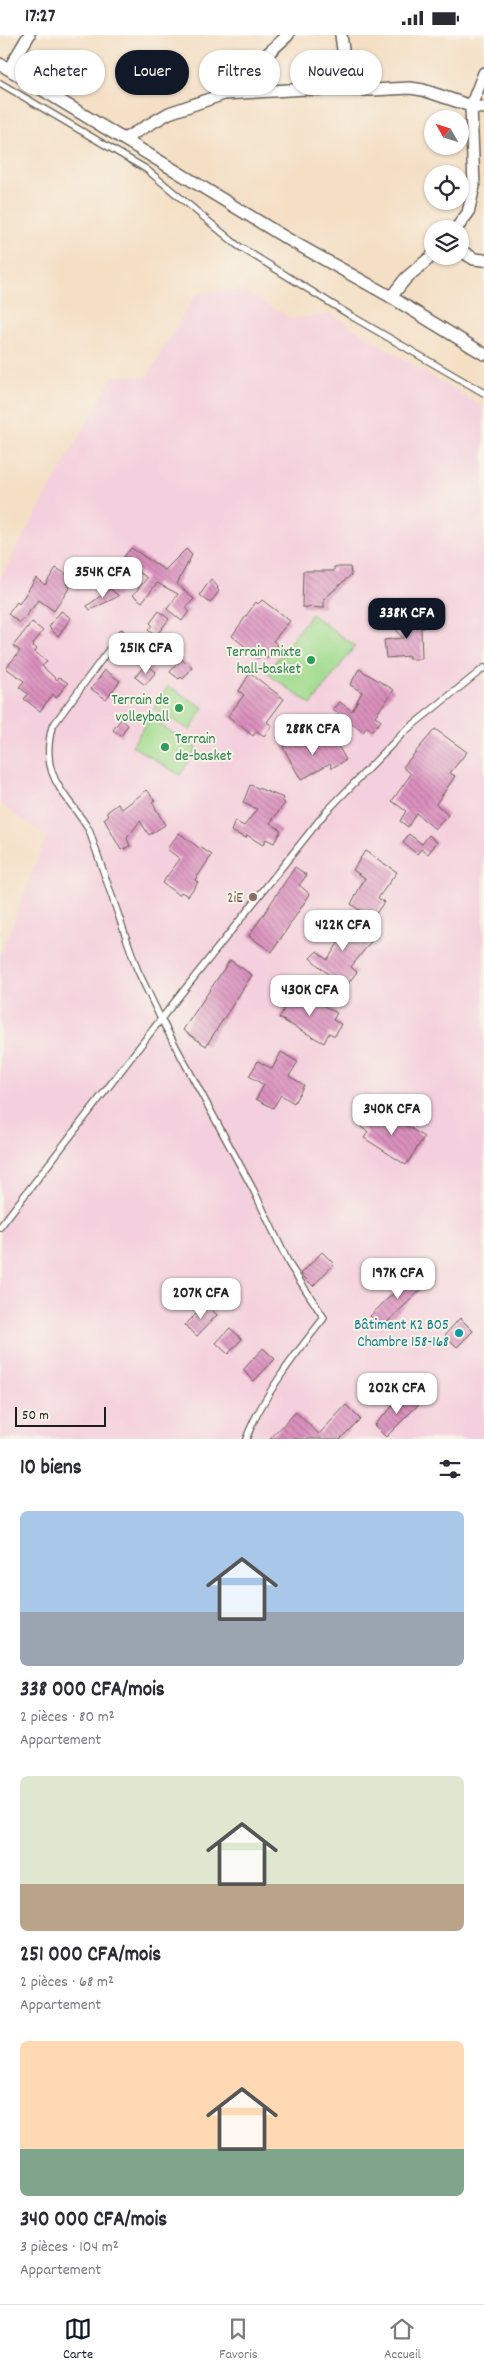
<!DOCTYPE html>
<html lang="fr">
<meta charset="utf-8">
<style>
:root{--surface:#fff;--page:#f2f2f3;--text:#2b2b33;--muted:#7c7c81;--line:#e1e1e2;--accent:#111827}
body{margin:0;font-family:Dekko,sans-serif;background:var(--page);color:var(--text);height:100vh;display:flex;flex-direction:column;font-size:19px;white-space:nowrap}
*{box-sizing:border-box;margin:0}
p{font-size:16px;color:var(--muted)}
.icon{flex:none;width:28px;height:28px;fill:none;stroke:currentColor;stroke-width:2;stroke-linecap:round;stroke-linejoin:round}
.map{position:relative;height:1404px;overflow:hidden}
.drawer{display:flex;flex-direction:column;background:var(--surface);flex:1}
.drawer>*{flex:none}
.top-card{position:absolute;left:15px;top:15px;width:455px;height:45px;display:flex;gap:10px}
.needle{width:32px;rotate:309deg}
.tools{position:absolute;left:424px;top:75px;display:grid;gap:10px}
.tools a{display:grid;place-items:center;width:45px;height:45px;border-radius:50%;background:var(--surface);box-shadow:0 1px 4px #0004;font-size:25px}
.scale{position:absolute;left:15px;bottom:12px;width:91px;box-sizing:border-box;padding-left:5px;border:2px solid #1c1c1c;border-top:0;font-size:14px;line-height:18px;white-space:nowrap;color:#1c1c1c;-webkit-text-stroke:4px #f7f3e8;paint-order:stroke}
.price{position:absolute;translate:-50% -42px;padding:0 11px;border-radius:10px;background:#fff;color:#222;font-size:16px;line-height:32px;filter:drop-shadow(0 1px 2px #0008)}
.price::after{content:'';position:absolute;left:50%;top:30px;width:15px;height:11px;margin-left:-8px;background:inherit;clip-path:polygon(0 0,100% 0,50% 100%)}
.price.current{background:var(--accent);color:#fff}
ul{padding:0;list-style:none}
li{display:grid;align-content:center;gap:10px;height:265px;padding:0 20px}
li span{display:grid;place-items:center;height:155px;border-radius:8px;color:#555}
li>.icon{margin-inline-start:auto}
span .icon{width:90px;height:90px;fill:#fffc;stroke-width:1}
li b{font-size:21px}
h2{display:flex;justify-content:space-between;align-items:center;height:60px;padding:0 20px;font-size:21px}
.pill{padding:0 18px;border-radius:22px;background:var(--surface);box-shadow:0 1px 4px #0004;font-size:18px;line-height:45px}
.pill.current{background:var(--accent);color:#fff}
.status{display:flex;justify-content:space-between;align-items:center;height:35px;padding:0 25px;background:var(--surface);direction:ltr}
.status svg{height:14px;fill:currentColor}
.tab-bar{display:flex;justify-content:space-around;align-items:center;height:70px;border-top:1px solid var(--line);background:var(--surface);font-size:14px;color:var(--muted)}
.tab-bar a{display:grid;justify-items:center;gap:2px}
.tab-bar .current{color:var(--accent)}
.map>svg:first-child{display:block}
</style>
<div class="status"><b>17:27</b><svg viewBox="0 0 49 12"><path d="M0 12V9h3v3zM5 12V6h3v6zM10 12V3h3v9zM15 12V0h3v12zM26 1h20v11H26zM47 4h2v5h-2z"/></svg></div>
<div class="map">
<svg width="484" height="1404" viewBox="0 0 484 1404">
<defs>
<pattern id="building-back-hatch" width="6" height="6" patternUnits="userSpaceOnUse" patternTransform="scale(1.25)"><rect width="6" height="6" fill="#dc91bf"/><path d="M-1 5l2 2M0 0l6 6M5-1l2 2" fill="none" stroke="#b2769a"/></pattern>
</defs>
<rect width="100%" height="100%" fill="#f7f3e8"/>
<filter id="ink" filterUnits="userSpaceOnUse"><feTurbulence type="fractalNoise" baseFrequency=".02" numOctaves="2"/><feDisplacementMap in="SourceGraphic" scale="10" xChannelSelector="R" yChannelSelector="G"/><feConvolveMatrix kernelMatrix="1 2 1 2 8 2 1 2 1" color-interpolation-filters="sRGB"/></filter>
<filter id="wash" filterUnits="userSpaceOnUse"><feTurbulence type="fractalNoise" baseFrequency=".0096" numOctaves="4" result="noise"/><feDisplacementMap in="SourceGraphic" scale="20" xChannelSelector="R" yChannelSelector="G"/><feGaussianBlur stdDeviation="1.12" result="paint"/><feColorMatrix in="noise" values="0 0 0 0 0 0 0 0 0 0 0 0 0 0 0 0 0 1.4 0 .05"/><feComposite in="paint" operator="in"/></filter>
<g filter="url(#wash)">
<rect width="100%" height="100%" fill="#f4dfc5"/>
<!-- built -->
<path fill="#f4cfdd" d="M242,255L292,284L330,279L484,373V1404H0V921L46,802L0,768V543L113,341L147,342L196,259Z"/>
<!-- pitch -->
<g fill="#a1db8e" stroke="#5e7c55">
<path d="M311,579L355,611L311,670L267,638Z"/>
<path d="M168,651L204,673L190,695L154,674Z"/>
<path d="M149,683L197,713L180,740L132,711Z"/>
</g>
<g id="blocks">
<!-- building -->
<g fill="url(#building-back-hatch)">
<path d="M131,513L165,535L186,514L192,520L177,549L194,564L186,573L189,576L182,586L167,574L178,559L157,548L142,567L133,560L147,543L122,524Z"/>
<path d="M334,532H350L351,540L324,564V573L302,572L303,536H334Z"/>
<path d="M56,533L71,542L66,549L70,552L54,576L39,565L20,588L8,579L17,567L19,569L36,543L45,550Z"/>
<path d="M211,544L218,552L217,554L219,556L210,568L200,560Z"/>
<path d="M110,554L119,561L90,575L87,571Z"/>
<path d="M262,565L290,586L273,606L278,610L268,623L262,618L259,623L232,601L256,567L258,569Z"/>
<path d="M384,572L399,573L398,583L383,582Z"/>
<path d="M61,576L71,583L58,601L49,592Z"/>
<path d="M159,576L169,584L156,601L148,595L152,590L150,588Z"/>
<path d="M417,578H425L424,593H421L422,624H409V621L386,623L384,605L403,603L396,596Z"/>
<path d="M32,587L43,596L32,610L37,614L35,617L47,627L42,631L57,645L59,642L68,648L56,663L53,659L40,676L24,664L28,659L19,652L24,646L6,633L20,616L13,611Z"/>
<path d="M181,624L192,633L183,644L181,642L179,644L170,637Z"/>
<path d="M146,629L156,637L145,650L135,642Z"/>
<path d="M359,634L394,655L375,681L381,686L372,696L367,692L363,697L333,675L340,667L352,676L362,657L350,650Z"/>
<path d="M105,635L120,646L106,664L91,654Z"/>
<path d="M250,638L284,664L267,687L272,691L264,701L257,696L253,701L228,681L244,660L239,656Z"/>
<path d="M121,684L128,690L121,701L113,695Z"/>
<path d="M435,694L467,717L450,738L455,741L436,769L448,780L435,794L416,778L408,792L400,786L406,776L392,766L411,739L403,732Z"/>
<path d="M302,701L306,709L336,707L346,725L332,733L330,728L301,745L283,712Z"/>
<path d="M250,750L284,763L282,766L285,768L270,788L281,795L274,808L266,804L263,810L247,800L246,803L231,796L235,786L244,791L257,774L243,768Z"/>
<path d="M147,755L155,765L152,767L165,790L149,800L140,786L127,803L130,811L121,815L104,784L109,780L107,777L118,769L122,774Z"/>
<path d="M179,798L199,813L200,812L212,820L195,845L198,847L188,861L181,857L179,860L162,848L180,824L167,814Z"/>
<path d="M409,799L422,809L429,800L437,807L428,819L421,814L417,819L403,808Z"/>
<path d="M365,816L397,837L378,863L384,867L375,880L368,875L365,879L351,869L365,843L353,835Z"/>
<path d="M295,832L307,840L299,850L310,859L272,917L249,901Z"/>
<path d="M339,882L361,899L363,896L373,904L351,932L357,937L347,950L341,945L339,949L310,923L317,916L327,925L339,907L330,900L335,893L332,891Z"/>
<path d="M230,925L252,940L206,1011L183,995Z"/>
<path d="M295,955L337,978L333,985L341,989L335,1001L329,998L324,1008L279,983Z"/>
<path d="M281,1017L298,1027L289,1041L304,1050L294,1068L281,1060L273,1073L256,1064L264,1050L249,1041L258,1026L272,1034Z"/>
<path d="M380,1073L424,1102L406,1130L364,1103L368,1097L361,1092L369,1079L374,1082Z"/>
<path d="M322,1217L334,1229L313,1251L301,1239Z"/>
<path d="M414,1238L426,1250L381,1293L370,1281Z"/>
<path d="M206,1269L217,1280L197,1301L185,1290Z"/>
<path d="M460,1283L473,1296L457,1312L445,1300Z"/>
<path d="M230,1293L242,1304L228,1319L216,1308Z"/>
<path d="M263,1313L275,1324L254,1346L243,1335Z"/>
<path d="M407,1357L419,1369L386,1402L374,1390Z"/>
<path d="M346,1370L360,1384L340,1404H270L296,1377L319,1399Z"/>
</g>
</g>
</g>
<g filter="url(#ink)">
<use href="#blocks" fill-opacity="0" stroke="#686057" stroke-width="1"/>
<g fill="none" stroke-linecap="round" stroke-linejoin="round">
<!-- lane casing -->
<g stroke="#686057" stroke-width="8">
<g id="lane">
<path d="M0,48L146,134L237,210L353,282L484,358"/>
<path d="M121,598L52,692C39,743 66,757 89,795L137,934L161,984L254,1156L289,1229L324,1283C296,1318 262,1362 246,1404"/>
<path d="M0,1192L161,984L325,778L404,697L484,633"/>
</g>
</g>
<!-- street casing -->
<g stroke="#686057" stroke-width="14">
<g id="street">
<path d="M341,0L345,29L357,55"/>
<path d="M0,29L286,203L391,262L484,319"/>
<path d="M9,34L29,0"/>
<path d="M224,59L288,0"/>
<path d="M124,104L169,78L224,59L305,54L372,55L410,53L423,55L471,71L484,38"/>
<path d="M456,194L468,178L474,151L471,71L484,73"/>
<path d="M460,215L474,224L484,225"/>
<path d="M391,262L406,243L432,221"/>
</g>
</g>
<!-- lane -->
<use href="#lane" stroke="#fff" stroke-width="5.5"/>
<!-- street -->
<use href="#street" stroke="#fff" stroke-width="11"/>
</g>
</g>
<!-- markers -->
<g fill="#2e9e5b" stroke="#f7f3e8" stroke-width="2">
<circle cx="311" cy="625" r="5"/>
<circle cx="179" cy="673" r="5"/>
<circle cx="165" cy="712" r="5"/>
</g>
<circle fill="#8d6e63" stroke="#f7f3e8" stroke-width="2" cx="253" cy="862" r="5"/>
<circle fill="#0f9aa8" stroke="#f7f3e8" stroke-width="2" cx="459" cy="1298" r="5"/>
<g text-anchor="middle" stroke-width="4" stroke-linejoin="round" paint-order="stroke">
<!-- leisure labels -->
<g font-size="15" fill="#27864d" stroke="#f7f3e8" text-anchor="end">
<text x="301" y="621">Terrain mixte<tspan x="301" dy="17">hall-basket</tspan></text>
<text x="169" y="669">Terrain de<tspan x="169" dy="17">volleyball</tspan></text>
<text x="175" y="708" text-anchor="start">Terrain<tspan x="175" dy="17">de-basket</tspan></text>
</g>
<!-- education labels -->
<g font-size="15" fill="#785e54" stroke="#f7f3e8" text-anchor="end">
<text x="243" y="867">2iE</text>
</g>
<!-- culture labels -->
<g font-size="15" fill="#0d838f" stroke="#f7f3e8" text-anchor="end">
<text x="449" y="1294">Bâtiment K2 B05<tspan x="449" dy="17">Chambre 158-168</tspan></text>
</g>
</g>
</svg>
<div class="tools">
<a><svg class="needle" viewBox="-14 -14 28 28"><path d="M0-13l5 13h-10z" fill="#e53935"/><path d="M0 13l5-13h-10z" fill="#7c7c81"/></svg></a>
<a><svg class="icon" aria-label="locate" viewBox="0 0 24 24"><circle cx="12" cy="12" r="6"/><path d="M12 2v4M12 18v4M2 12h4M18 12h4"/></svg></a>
<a><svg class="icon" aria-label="layers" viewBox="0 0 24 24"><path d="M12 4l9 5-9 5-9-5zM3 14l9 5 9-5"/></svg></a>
</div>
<div class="scale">50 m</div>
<b class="price" style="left:103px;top:564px">354K CFA</b>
<b class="price current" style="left:407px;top:605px">338K CFA</b>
<b class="price" style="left:146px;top:640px">251K CFA</b>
<b class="price" style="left:313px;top:721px">288K CFA</b>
<b class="price" style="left:343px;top:917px">422K CFA</b>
<b class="price" style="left:310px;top:982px">430K CFA</b>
<b class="price" style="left:392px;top:1101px">340K CFA</b>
<b class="price" style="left:398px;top:1265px">197K CFA</b>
<b class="price" style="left:201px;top:1285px">207K CFA</b>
<b class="price" style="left:397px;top:1380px">202K CFA</b>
<div class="top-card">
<a class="pill">Acheter</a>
<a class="pill current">Louer</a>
<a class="pill">Filtres</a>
<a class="pill">Nouveau</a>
</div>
</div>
<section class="drawer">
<h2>10 biens<svg class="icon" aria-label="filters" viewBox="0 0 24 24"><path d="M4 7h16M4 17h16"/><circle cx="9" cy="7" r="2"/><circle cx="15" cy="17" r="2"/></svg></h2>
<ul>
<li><span style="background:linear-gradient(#a9c7e8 65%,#9aa5b1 0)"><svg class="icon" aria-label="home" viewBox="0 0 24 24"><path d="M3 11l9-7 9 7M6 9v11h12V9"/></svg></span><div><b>338 000 CFA/mois</b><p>2 pièces · 80 m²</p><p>Appartement</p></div></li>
<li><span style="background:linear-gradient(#dfe7d0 70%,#b9a48a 0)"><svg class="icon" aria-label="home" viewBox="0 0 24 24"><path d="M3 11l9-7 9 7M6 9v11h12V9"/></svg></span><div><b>251 000 CFA/mois</b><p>2 pièces · 68 m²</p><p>Appartement</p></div></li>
<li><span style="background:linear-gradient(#ffd9b3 70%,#7fa58c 0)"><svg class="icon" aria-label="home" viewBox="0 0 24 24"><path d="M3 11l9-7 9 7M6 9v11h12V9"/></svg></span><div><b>340 000 CFA/mois</b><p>3 pièces · 104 m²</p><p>Appartement</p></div></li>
</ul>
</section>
<nav class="tab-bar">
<a class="current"><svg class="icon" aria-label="map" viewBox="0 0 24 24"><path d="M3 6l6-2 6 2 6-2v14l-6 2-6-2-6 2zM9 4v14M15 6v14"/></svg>Carte</a>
<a><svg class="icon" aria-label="saved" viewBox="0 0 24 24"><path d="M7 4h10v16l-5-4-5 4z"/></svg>Favoris</a>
<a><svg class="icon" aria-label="home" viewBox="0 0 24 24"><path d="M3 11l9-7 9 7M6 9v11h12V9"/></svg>Accueil</a>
</nav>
